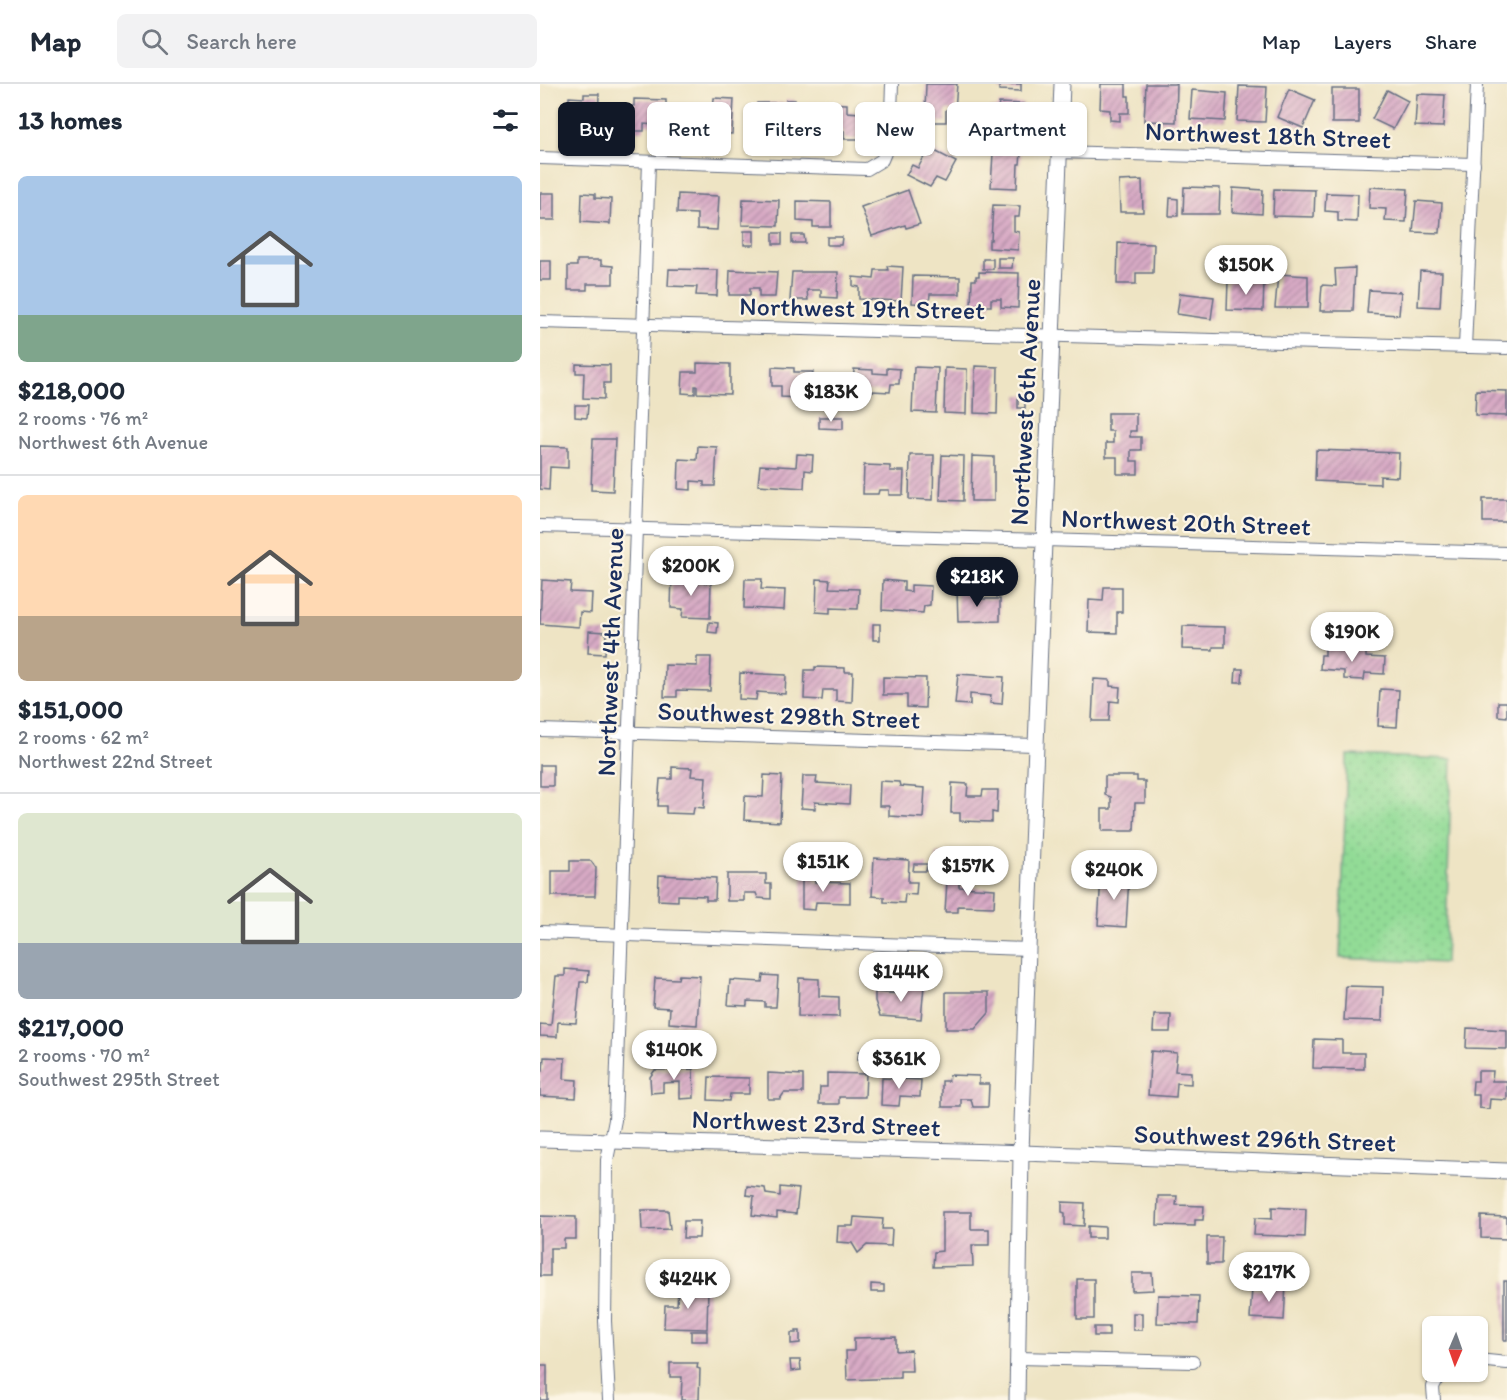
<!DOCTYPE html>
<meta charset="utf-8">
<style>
:root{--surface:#fff;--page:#f2f2f3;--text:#1f2937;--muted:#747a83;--line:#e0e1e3;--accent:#111827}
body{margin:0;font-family:Itim,sans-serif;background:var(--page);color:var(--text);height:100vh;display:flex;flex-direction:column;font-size:22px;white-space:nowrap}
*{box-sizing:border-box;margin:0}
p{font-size:20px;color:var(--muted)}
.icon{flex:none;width:33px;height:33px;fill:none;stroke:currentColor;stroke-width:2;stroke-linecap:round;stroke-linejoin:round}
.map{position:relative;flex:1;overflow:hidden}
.panel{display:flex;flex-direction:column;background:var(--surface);width:540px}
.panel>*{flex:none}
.hud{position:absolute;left:18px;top:18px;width:570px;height:54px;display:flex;gap:12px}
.needle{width:39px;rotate:182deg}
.tools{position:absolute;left:882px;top:1232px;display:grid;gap:12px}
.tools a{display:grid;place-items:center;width:66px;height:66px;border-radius:9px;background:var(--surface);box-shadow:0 2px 4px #0004;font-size:30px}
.price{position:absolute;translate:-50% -51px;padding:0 14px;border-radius:21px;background:#fff;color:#222;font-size:20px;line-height:39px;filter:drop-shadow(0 2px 3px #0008)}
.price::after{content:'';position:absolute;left:50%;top:36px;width:18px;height:14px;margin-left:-9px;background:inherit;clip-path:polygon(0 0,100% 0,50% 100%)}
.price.selected{background:var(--accent);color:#fff}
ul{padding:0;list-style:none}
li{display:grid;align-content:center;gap:12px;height:318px;padding:0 18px}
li+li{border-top:2px solid var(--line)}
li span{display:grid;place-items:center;height:186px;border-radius:9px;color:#555}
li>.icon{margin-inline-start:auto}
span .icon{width:108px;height:108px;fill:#fffc;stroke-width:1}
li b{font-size:26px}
h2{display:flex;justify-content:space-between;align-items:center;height:72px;padding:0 18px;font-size:26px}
.pill{padding:0 21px;border-radius:9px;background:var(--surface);box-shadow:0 2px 4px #0004;font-size:21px;line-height:54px}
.pill.selected{background:var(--accent);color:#fff}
header{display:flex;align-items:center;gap:36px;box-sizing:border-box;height:84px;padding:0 30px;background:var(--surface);border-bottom:2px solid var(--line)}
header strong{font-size:28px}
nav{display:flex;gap:33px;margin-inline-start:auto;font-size:21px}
.search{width:420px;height:54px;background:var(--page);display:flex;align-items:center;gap:15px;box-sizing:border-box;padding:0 21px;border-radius:9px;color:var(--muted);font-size:22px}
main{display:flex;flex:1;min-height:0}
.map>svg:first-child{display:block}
</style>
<header>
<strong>Map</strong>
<div class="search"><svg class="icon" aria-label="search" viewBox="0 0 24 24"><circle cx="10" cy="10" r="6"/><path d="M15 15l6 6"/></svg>Search here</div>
<nav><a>Map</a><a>Layers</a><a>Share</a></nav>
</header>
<main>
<section class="panel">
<h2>13 homes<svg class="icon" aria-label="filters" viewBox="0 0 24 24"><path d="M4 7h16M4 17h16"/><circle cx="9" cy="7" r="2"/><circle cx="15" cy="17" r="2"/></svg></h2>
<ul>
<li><span style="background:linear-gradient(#a9c7e8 75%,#7fa58c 0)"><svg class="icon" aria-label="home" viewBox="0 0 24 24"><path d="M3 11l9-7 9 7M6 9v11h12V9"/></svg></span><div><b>$218,000</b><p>2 rooms · 76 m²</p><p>Northwest 6th Avenue</p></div></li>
<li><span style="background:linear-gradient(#ffd9b3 65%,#b9a48a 0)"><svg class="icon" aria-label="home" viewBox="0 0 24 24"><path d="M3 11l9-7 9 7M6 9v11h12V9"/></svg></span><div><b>$151,000</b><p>2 rooms · 62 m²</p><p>Northwest 22nd Street</p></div></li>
<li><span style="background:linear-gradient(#dfe7d0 70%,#9aa5b1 0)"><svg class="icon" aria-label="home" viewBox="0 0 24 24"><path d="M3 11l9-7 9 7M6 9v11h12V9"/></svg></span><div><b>$217,000</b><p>2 rooms · 70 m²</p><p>Southwest 295th Street</p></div></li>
</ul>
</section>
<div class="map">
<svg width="967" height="1316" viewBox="0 0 967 1316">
<defs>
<pattern id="grass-dots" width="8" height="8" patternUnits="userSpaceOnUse" patternTransform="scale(1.5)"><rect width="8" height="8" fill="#92db96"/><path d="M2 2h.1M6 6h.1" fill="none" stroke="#7dbc84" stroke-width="1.8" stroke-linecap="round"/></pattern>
<pattern id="building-hatch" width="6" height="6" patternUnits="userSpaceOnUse" patternTransform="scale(1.5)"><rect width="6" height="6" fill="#d8aac5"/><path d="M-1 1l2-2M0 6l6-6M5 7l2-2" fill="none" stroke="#ae8ba3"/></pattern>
</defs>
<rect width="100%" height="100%" fill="#fcf5e5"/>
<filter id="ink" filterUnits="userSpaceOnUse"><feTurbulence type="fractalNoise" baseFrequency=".0167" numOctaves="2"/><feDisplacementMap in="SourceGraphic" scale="12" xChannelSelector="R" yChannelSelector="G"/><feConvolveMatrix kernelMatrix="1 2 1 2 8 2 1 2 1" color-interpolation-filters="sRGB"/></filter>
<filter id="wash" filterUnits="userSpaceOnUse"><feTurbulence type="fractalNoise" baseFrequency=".008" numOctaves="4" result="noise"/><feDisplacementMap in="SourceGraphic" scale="24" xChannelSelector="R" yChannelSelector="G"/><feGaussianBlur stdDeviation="1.35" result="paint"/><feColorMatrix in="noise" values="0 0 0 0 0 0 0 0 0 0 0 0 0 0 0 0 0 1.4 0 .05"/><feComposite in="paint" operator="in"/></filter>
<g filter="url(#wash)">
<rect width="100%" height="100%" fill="#eee4c4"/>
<!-- grass -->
<path fill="url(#grass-dots)" stroke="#56857a" stroke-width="1.5" d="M807,671L912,675L905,879L800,874Z"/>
<g id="blocks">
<!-- building -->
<g fill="url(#building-hatch)">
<path d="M386,0H417L415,26H406V38H381V26H385Z"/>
<path d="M459,0H481V7L459,6Z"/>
<path d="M561,0H586V12H589V29H580V37L570,36V26L560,25Z"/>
<path d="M606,0H637L636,38L604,37Z"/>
<path d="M699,2L727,3L725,38L697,37Z"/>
<path d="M749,5L775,16L763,44L737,33Z"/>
<rect x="792" y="5" width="27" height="34"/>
<path d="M652,6L687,9L685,37L650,35Z"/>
<path d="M847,6L868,17L853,45L832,35Z"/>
<path d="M44,10H59L58,41L28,40L29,13L44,14Z"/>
<path d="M877,10L905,11L903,43L875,42Z"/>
<path d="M174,14L194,15L192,50L152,48L153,29L173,30Z"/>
<path d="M94,15L126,16V23H131L130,49H113L114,41L104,40V47H84L85,22H94Z"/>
<path d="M246,16H255L254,46L215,45L217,19H246Z"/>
<path d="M275,19L307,20V28L320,29L321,55H304V47L294,46V53L274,52Z"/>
<path d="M459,19L483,20V31H477L476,55L443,54V36H449V24H458Z"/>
<path d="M389,64L416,78L405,98L396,94L390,103L366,91L372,81L378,84Z"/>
<path d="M453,69L481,70L480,80H478L477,104L451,103Z"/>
<path d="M602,96L603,128H580L579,97Z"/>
<path d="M644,103L680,104L679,130H643Z"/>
<path d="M830,103L868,105L866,138L845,137L846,125L829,124Z"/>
<path d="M693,104L723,106L722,130L692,128Z"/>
<path d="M734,105L775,106L774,133L733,132Z"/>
<path d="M368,106L380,140L366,144L365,141L332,152L321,123Z"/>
<rect x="0" y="109" width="15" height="27"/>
<path d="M42,109L55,110V114L71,115L70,140L41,138Z"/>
<path d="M786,109L818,110L817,138L798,137V128L785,127Z"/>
<path d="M138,110L179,112L177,146L157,145V130L137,129Z"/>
<path d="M630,114L638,115V132H629Z"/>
<path d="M203,115L239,116L238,142L202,141Z"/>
<path d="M257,117L291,118V143H273V138L257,137Z"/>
<path d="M876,117L902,119L900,149L873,148Z"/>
<path d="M453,121L480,122L479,133H474V147L479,148L478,166L449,164V156H451Z"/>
<rect x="204" y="147" width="10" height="14"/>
<rect x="233" y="149" width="9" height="11"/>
<path d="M252,151H264L265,159H252Z"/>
<path d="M287,153H302L301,161H287Z"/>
<path d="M578,159L614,160L613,189H596V200H577Z"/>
<path d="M458,174H473L472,184H458Z"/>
<rect x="443" y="175" width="10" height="10"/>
<path d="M37,176H61V181L73,182V200H47V206H28V182H37Z"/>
<rect x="0" y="177" width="11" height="19"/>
<path d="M347,182L363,183L361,217L319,215V203L313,202V193L334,195L335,186H348Z"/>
<path d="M815,184L813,227H780L782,201L796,202L795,185Z"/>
<path d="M129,185L178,186L177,212L156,211L157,203L128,202Z"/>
<path d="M190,186L237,188L235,213H219V204H210V211H189Z"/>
<path d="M880,187L902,188L900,223L878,222Z"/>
<path d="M252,188H298L297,214L281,213V206H267L268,216H250Z"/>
<path d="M439,188L479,189L478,224L461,223V215H451V222H431L432,196H436V192H439Z"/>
<path d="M738,190L768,192V224H735Z"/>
<path d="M373,192L420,193V210H390L389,220L372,219Z"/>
<path d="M688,197L724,198L723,227L687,226Z"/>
<path d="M829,206L861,208L859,231L827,229Z"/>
<path d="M640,209L674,213L671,235L637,230Z"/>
<path d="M157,279L190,280V310L157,309V302H155V310L142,309L143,288H157Z"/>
<path d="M36,280L70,281V299H64V315L43,314L44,289H36Z"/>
<path d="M435,282L458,283L457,330L434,329Z"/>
<path d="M232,283L254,284V288H273L272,311H261L260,314L241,313V302H232Z"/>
<path d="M374,283L398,284L396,329L372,328Z"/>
<path d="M347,284L360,285L359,300H351L350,308L313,306L314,285L333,286V289L347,290Z"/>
<path d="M405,284L427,285L426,330L404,329Z"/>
<path d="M936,306L967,307V332L935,331Z"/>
<rect x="478" y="311" width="7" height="13"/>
<path d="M35,321H48L47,334L35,333Z"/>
<path d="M568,329H596V347H590V353H601V366H591V377H598V390H577V373H566V359H573V347H568Z"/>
<path d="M279,333H303V345L279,344Z"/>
<path d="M53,355H75L73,407L51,406Z"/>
<path d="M0,362L28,363V384L10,383L9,406L0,405Z"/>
<path d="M158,362L177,363L175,402H164V398L151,397V406L138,405L139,375L157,376Z"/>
<path d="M776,366L859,369L858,393L840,392V400L775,397Z"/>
<path d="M257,370L273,371L272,387L265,386L264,404L218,401L220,381L256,383Z"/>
<path d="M370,371H394L393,416L369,415Z"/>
<path d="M402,371L424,372L423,417L400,416Z"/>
<path d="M432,372L454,373V417H431Z"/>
<path d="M324,381L350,382V387H364L363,411H349V406H339L338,410H323Z"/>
<rect x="943" y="415" width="24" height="23"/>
<path d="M132,491L152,492V498L171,499L170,534L142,533L143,525L131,524Z"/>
<path d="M205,495H222L221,505L245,506L244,526L204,524Z"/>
<path d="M277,495L290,496L289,504L319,505L318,525L290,524V529L276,528Z"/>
<path d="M2,496L31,498L30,508L52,509L51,529L40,528L39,543L0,540Z"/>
<path d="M343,496L364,498V507L371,508V501L391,502L390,521L384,522L383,529L342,526Z"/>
<path d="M564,503H582V528H577V549L548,548L549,516L563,517Z"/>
<path d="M417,505H436V515H460V537L418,538Z"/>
<path d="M169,538L178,539L177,549L168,548Z"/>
<rect x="333" y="540" width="7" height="16"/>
<path d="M643,542L685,543V563H673V566L642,565Z"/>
<path d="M49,547L66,548L65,570L48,569Z"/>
<path d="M797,562L818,563L817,566L826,567V573L845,574L844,590L825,589L824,596L804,595V587L780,585L781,571H785V564L796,565Z"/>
<path d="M157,573H171L170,607L137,606V613H124L125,581L157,582Z"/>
<path d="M275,583L305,584V588H313L312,618L296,617V606H283L282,616L264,615L265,586H275Z"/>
<path d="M696,585H703L702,598H695Z"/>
<path d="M200,589L246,591L245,610L217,608L216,616L199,615Z"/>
<path d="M418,590L464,593L462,620L450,619L451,612L430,610V621L415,620Z"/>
<path d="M343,593L386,594L385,624L367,623V611H343Z"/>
<path d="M554,595L570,596V602L580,603L579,618L570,617L569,637H552Z"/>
<path d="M840,605L859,606L857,643L838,642Z"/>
<path d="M958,618H967V633L958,632Z"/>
<rect x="0" y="681" width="13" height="21"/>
<path d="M132,683L152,684L151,692L166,693L164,724L154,723L153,730L126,729V722H118L120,695H132Z"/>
<path d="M224,691L242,692L240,738L204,736L205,712L223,713Z"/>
<path d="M263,692H277L276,699L310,701L309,720L275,718V725L261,724Z"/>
<path d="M565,692H597V697H605V719H595L594,747H562V725H571V713L565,711Z"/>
<path d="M340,697L359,698L360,702L385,704L383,734L349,732V722H339Z"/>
<path d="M412,699L428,700L427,712H442L443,706H458L457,729L452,728V738L420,737V729H411Z"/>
<path d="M396,770H404L403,783H396Z"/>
<path d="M334,774L369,776L368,798H377L376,811L365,810L364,819L344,818V813L332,812Z"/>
<path d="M30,777H51L56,784L55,812H12V787H30Z"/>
<path d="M374,780H387L386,787H373Z"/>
<path d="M187,790H226V800H231V815L218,814L216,809H204V817H187Z"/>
<path d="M119,791L176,794L175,816H166V812L138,811V817L118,816Z"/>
<path d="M262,792H275V798L310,799V819L276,818L275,826L262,825Z"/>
<path d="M561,792L589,793L586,843L558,841Z"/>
<path d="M407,797L419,798V803L455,805L454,823L418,822V828H405Z"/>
<path d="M25,885L49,887L48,898H40L36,939L18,938L17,953L0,952V940L11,941L16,892H25Z"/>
<path d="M139,891L160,892L157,941L129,939L130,924L113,923L115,894L138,895Z"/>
<path d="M223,891L238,892L236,923H225V918L207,917V922L188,921L190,896L222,898Z"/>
<path d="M259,894L279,895V912L299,913V933L258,932Z"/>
<path d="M363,900L384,902L381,935L340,932L335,917V908L362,910Z"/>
<path d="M806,902L843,903L842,937L804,936Z"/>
<path d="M406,908H449V929L435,945H406Z"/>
<path d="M614,931H631L630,948H613Z"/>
<path d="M927,944L967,946V965L926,964Z"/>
<path d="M774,955L802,956V969H824V985L773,984Z"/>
<path d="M319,967L335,968L334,989L325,988V976L318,975Z"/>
<path d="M611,967L637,969L635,987L651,988V1000L637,999L636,1013L608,1011Z"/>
<path d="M4,973L25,974L24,995L37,996L36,1014L0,1012V986L3,987Z"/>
<path d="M153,985L154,1014L140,1015V998L123,999V1008L111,1009L110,993L115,986Z"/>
<path d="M938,987H953L952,997H967V1016L950,1015L949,1025L939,1024V1011H932L933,997H938Z"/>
<path d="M228,989L263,991V1009H244L240,1015H228Z"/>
<path d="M287,989L326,990L325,1013H299V1020H279L280,1003H287Z"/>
<path d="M410,991L439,992V1000H449L448,1023H433L431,1015H421V1023H402V997H409Z"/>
<path d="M169,993L209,994V1010H190L189,1017L168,1016Z"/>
<path d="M342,994L381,996L380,1013L360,1012L359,1022L341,1021Z"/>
<path d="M207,1102L225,1104L226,1110L240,1112V1103L259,1105L256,1130L237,1128V1134L212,1131L214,1112L206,1111Z"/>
<path d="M618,1112H637L636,1121L664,1122L663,1136H655V1142L617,1141Z"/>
<path d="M522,1118L545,1119L544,1142L525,1141V1129L522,1128Z"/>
<path d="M732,1123L766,1125L765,1153L714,1151L715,1134L732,1135Z"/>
<path d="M101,1126H128L130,1145L102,1146Z"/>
<path d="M402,1128H431V1145H449V1161H432L433,1182L393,1183L394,1168L402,1167Z"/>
<path d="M0,1132L36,1133V1155H24V1164H10V1192H0Z"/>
<path d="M941,1132L967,1133V1155L941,1154Z"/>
<path d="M314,1133L343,1135L342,1145H352L351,1162L327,1161L318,1169L312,1159L297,1158L298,1142H313Z"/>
<path d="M144,1137H160L159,1154H143Z"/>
<path d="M548,1142L565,1143V1154H548Z"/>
<path d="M667,1153H682L681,1180H667Z"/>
<rect x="698" y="1183" width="8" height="16"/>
<path d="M592,1189H612L613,1206L592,1207Z"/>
<rect x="537" y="1195" width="17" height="40"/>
<rect x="964" y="1197" width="3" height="59"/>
<path d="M728,1199L746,1200L744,1236L710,1234L712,1205L728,1206Z"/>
<path d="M331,1200L344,1201V1208H331Z"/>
<path d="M138,1205H168L167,1245L124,1244L125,1221H137Z"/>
<path d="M618,1211L659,1212L658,1240L617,1239Z"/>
<rect x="593" y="1229" width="9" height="17"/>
<rect x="554" y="1243" width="15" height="9"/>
<rect x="151" y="1247" width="16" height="10"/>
<path d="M256,1247H260V1259L251,1260V1249H256Z"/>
<path d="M356,1253V1267L371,1266L372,1287H360V1294L307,1296L306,1267H314V1254Z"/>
<path d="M250,1276H260L261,1286L251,1287Z"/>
<path d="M130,1279H158L157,1284L160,1285L159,1316H141L142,1293H130Z"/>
<rect x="0" y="1281" width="7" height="35"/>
</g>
</g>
</g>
<g filter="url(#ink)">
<use href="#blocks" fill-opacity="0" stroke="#656e82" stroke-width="1.5"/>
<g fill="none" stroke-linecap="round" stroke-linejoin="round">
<!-- minor casing -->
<g stroke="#656e82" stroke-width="14">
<g id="minor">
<path d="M519,68L934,80"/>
<path d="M0,74L327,85L342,76L350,57L352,0"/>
<path d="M0,238L967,264"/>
<path d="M925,263L937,0"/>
<path d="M0,442L967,469"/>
<path d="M0,646L496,661"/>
<path d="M0,848L488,865"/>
<path d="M478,1274L653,1278"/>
<path d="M938,1276L967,1279"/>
<path d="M69,1316L65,1237L67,1076L75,1036L109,78"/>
<path d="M894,1316L893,1303L901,1287"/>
</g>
</g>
<!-- tertiary casing -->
<g stroke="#656e82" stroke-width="17">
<g id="tertiary">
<path d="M0,1055L455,1068L967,1087"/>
<path d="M477,1316L481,1069L488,865L522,0"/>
</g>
</g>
<!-- minor -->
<use href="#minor" stroke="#fff" stroke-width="12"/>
<!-- tertiary -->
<use href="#tertiary" stroke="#fff" stroke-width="15"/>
</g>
</g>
<g text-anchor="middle" stroke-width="4.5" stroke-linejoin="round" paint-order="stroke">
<!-- street labels -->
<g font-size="26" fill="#1b2f5e" stroke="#fcf5e5">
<text transform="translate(728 51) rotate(2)" y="9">Northwest 18th Street</text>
<text transform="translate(322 224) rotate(1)" y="9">Northwest 19th Street</text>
<text transform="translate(485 318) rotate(-87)" y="9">Northwest 6th Avenue</text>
<text transform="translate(646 438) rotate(2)" y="9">Northwest 20th Street</text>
<text transform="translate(70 568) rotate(-88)" y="9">Northwest 4th Avenue</text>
<text transform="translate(249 631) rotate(2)" y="9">Southwest 298th Street</text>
<text transform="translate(276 1039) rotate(2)" y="9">Northwest 23rd Street</text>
<text transform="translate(725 1054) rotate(2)" y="9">Southwest 296th Street</text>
</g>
</g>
</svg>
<div class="tools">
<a><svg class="needle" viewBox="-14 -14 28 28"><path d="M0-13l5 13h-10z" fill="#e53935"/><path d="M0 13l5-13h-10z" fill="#747a83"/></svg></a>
</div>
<b class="price" style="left:706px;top:212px">$150K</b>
<b class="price" style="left:291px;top:339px">$183K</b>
<b class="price" style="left:151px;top:513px">$200K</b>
<b class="price selected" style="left:437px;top:524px">$218K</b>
<b class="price" style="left:812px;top:579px">$190K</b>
<b class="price" style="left:283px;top:809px">$151K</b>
<b class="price" style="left:428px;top:813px">$157K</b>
<b class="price" style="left:574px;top:817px">$240K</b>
<b class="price" style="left:361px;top:919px">$144K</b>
<b class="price" style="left:134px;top:997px">$140K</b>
<b class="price" style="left:359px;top:1006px">$361K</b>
<b class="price" style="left:729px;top:1219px">$217K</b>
<b class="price" style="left:148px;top:1226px">$424K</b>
<div class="hud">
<a class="pill selected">Buy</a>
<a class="pill">Rent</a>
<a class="pill">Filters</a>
<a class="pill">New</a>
<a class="pill">Apartment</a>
</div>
</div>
</main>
